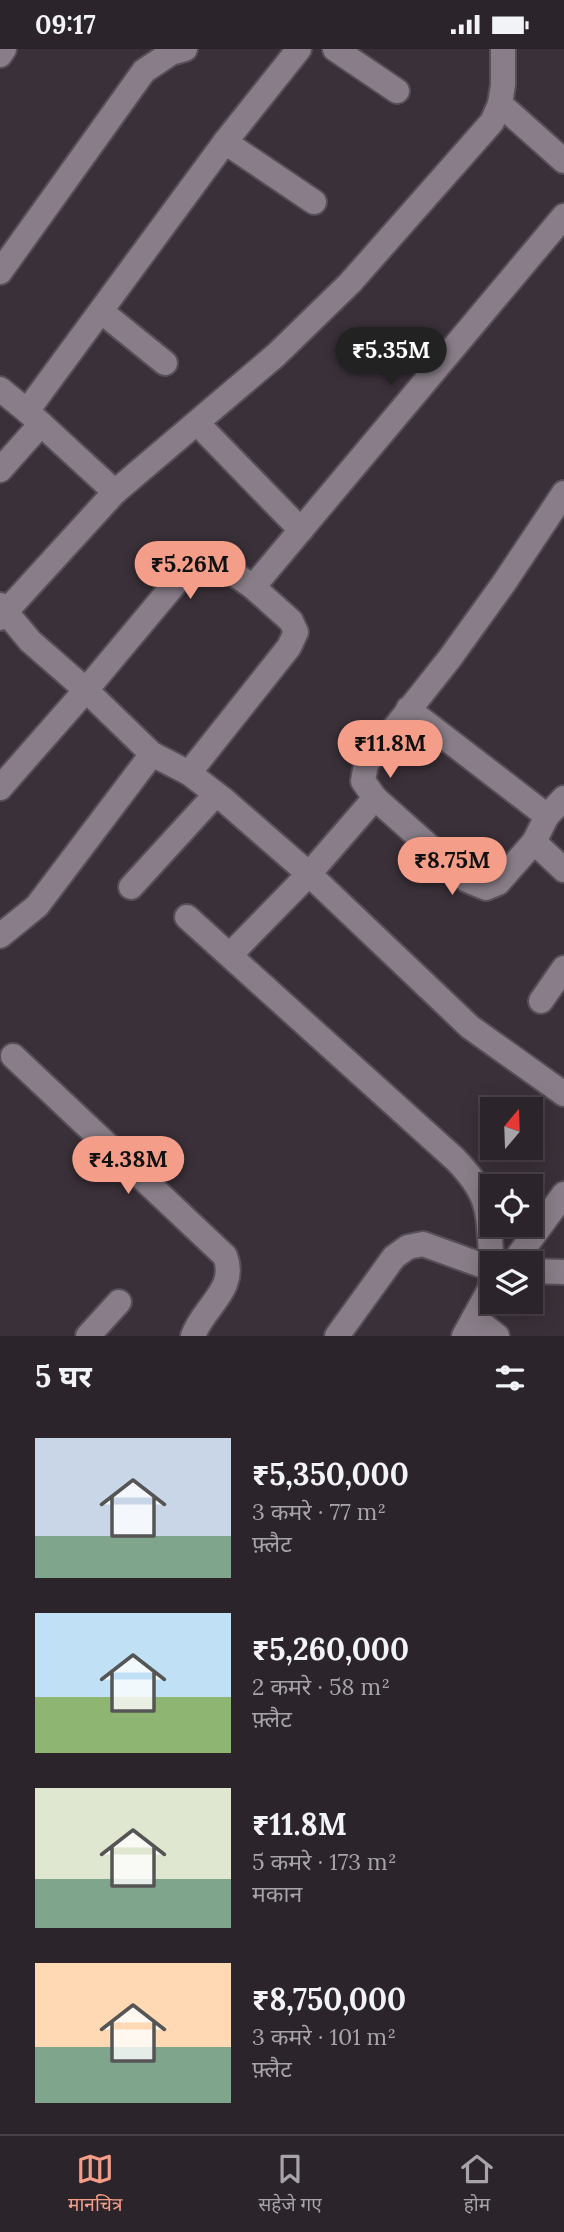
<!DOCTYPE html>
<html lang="hi">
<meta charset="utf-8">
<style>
:root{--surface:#2c242b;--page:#383037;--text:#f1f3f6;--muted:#a6a4a9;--line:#484147;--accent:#f49e89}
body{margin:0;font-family:Lora,"Noto Sans Devanagari",serif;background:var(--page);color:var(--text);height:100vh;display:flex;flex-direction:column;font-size:26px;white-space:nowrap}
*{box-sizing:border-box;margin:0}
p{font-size:23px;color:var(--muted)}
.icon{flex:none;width:38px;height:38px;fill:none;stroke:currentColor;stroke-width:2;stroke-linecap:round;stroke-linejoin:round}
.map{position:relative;height:1287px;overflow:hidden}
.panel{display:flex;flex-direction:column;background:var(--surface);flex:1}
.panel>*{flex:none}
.needle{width:46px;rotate:19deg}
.tools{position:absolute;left:480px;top:1048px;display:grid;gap:14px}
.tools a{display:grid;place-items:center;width:63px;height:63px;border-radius:0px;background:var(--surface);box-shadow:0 4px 18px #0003,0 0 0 2px var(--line);font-size:35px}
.price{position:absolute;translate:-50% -60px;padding:0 16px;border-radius:24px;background:var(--accent);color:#111;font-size:23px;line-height:46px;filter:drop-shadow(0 2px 4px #0008)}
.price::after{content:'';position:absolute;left:50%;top:42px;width:21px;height:16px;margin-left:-10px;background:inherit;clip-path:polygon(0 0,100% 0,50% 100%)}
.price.on{background:#222;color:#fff}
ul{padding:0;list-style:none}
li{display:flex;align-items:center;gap:21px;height:175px;padding:0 35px}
li span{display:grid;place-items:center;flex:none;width:196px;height:140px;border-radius:0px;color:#555}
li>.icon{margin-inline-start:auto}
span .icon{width:84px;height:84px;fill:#fffc;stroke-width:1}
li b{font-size:30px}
h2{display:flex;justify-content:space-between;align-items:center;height:84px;padding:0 35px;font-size:30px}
.status{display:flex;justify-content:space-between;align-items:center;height:49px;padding:0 35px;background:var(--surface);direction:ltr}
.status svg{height:19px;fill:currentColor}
.dock{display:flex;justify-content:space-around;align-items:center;height:98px;border-top:2px solid var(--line);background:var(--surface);font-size:19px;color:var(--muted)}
.dock a{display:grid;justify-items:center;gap:4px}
.dock .on{color:var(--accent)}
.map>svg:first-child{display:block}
</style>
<div class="status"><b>09:17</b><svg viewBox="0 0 49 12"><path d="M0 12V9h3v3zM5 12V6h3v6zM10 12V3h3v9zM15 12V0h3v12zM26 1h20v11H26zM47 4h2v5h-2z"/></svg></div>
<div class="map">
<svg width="564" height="1287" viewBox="0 0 564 1287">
<rect width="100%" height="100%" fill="#3a3039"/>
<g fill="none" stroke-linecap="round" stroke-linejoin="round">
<!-- minor casing -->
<g stroke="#574f57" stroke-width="28">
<g id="minor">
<path d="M335,0L397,42"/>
<path d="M0,6L4,0"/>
<path d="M500,55L564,112"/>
<path d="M225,93L314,153"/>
<path d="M0,223L144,22L171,4L185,0"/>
<path d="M102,263L165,314"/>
<path d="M0,340L27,362L115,443L276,306L350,234L492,73L500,55L503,36V0"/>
<path d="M27,362L225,93L299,0"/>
<path d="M197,374L301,481"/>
<path d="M0,421L41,375"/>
<path d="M253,538L564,167"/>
<path d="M0,556L30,592L86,641L152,705L189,724L224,751L309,825L470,978L564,1045"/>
<path d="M0,569L115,443"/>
<path d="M408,660L547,767L534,793L564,821"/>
<path d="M0,739L86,641L188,519L202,510L214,511L253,538L291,572L296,583L289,598L189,724"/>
<path d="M375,749L467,831L486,839L498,834L534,793"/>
<path d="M547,767L564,749"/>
<path d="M131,838L216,745"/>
<path d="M187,868L455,1110C493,1149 487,1163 492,1215"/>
<path d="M0,887L37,857L152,705"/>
<path d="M230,906L309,825L375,749L363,732L366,715L450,609L504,534L564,444"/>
<path d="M541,952L564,919"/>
<path d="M13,1007L225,1207C238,1240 203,1258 193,1287"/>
<path d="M513,1214L564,1145"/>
<path d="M530,1222L564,1223"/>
<path d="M474,1269L497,1287"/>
<path d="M88,1287L119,1253"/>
<path d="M337,1287L394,1208L408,1198L423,1195L492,1220"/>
<path d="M464,1287L490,1240L492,1225"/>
</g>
</g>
<!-- minor -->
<use href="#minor" stroke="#887d88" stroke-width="24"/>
</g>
</svg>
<div class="tools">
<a><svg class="needle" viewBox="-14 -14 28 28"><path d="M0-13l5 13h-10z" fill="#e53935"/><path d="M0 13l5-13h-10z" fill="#a6a4a9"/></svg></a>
<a><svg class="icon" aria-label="locate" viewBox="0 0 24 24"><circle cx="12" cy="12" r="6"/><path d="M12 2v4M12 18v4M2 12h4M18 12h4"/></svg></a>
<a><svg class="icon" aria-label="layers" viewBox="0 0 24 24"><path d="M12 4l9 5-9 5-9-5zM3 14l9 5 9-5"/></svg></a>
</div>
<b class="price on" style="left:391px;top:338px">₹5.35M</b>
<b class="price" style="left:190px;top:552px">₹5.26M</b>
<b class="price" style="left:390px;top:731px">₹11.8M</b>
<b class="price" style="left:452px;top:848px">₹8.75M</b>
<b class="price" style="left:128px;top:1147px">₹4.38M</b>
</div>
<section class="panel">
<h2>5 घर<svg class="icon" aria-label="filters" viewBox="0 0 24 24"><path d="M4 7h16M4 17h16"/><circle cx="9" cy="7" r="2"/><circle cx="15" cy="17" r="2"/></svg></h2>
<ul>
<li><span style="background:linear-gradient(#c9d6e8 70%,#7fa58c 0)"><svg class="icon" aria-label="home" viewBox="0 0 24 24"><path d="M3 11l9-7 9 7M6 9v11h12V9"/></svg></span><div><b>₹5,350,000</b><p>3 कमरे · 77 m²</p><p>फ़्लैट</p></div></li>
<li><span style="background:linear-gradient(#bfe0f5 60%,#8fb573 0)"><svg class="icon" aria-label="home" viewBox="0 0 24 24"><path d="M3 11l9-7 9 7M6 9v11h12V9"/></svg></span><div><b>₹5,260,000</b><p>2 कमरे · 58 m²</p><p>फ़्लैट</p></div></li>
<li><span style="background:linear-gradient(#dfe7d0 65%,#7fa58c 0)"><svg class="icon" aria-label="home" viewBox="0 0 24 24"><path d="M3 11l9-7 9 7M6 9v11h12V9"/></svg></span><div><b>₹11.8M</b><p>5 कमरे · 173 m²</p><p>मकान</p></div></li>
<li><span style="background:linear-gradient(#ffd9b3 60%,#7fa58c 0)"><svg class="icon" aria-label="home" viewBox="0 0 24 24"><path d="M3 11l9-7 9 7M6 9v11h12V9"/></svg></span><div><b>₹8,750,000</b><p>3 कमरे · 101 m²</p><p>फ़्लैट</p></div></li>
</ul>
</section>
<nav class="dock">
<a class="on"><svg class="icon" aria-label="map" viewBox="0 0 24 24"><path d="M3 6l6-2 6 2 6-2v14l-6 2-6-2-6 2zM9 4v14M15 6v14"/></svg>मानचित्र</a>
<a><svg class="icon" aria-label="saved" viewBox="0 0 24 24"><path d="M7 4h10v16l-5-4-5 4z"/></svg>सहेजे गए</a>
<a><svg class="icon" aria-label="home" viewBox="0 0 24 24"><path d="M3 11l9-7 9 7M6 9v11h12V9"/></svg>होम</a>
</nav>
